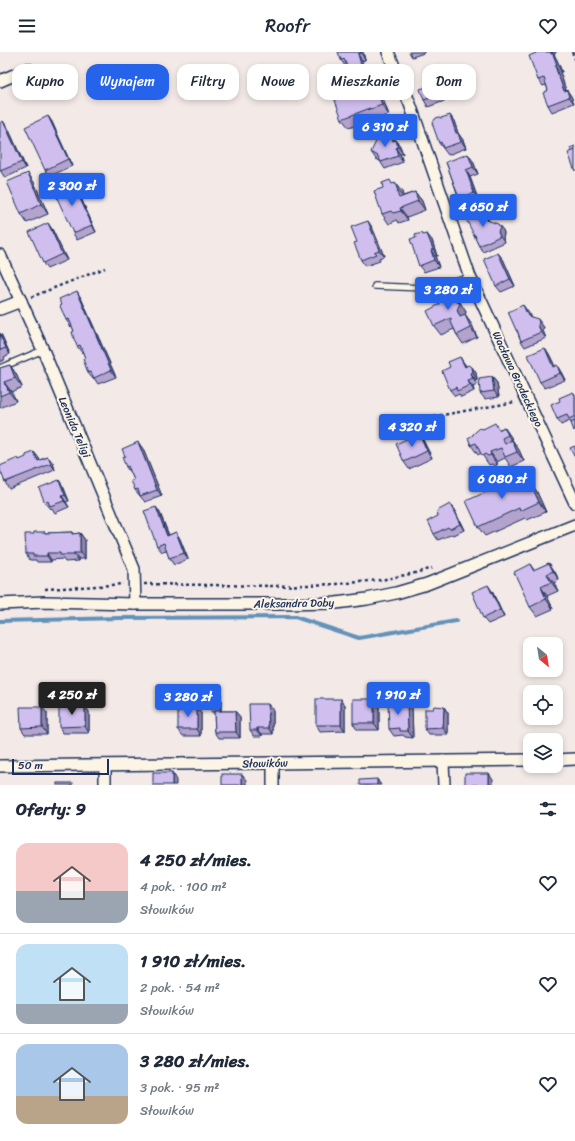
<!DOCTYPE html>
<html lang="pl">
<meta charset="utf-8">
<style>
:root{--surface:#fff;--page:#f6f6f7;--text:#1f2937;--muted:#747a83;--line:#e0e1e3;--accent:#2563eb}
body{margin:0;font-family:Sriracha,sans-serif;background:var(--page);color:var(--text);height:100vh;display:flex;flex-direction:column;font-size:15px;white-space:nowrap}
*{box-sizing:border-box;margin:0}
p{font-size:13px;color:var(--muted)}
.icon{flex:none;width:22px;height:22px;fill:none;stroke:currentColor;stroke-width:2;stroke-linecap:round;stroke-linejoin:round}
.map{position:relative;height:733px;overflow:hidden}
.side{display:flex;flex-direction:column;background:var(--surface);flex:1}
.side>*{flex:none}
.hud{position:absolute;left:12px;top:12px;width:551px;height:36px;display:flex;gap:8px}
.needle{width:26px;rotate:150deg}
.controls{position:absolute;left:523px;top:585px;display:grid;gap:8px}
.controls a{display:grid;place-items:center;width:40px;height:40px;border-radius:8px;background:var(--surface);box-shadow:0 2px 6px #0003;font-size:20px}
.scale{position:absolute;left:12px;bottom:10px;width:97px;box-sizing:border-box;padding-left:4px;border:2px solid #1b2f5e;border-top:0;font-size:11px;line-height:14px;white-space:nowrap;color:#1b2f5e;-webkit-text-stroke:3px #fcf5e5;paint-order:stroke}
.price{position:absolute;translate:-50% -34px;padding:0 9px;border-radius:4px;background:var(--accent);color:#fff;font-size:13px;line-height:26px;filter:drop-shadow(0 1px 2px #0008)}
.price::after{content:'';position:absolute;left:50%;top:24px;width:12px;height:9px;margin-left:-6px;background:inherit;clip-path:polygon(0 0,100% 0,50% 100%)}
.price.current{background:#222;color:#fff}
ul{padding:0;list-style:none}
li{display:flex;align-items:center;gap:12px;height:100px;padding:0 16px}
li+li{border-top:1px solid var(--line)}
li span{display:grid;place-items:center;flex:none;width:112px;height:80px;border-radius:12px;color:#555}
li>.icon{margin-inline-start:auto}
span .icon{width:48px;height:48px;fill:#fffc;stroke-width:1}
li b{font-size:17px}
h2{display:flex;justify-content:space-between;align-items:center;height:48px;padding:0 16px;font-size:17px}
.chip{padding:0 14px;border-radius:12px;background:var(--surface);box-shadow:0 2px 6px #0003;font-size:14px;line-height:36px}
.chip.current{background:var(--accent);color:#fff}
header{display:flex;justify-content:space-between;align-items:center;height:52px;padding:0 16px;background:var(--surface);font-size:18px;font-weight:600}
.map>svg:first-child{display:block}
</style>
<header><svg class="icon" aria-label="menu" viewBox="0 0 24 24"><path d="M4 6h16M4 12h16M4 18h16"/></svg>Roofr<svg class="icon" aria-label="heart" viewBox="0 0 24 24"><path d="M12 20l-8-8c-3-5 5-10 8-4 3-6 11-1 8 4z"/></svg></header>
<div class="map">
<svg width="575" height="733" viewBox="0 0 575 733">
<rect width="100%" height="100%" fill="#f3eae7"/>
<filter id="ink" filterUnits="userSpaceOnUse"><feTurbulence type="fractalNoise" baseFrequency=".025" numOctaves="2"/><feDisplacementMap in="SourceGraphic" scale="8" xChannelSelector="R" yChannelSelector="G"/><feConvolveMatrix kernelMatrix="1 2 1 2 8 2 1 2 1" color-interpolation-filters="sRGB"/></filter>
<g filter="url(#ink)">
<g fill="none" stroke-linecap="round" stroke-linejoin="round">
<!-- stream -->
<path stroke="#6492b9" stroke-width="4" d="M0,569L120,566L295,565L359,586L456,569"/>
<!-- service casing -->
<g stroke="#1b2f5e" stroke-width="8">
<g id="service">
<path d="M375,234L424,236L470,225"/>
<path d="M0,316L43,298"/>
</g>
</g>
<!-- minor casing -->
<g stroke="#1b2f5e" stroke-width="14">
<g id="minor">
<path d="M388,0L410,52L470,225L575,451"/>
<path d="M0,29L28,17"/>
<path d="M0,203L43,298L134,517L135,552"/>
<path d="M0,257L21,249"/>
<path d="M0,552L44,550L135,552H278L336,551L367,547L396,541L427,532L575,473"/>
<path d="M556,708L575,707"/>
<path d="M443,709L444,733"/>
<path d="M273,711V733"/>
<path d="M105,713V733"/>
<path d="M0,714L530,708"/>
</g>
</g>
<!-- path -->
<g stroke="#1b2f5e" stroke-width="2.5" stroke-dasharray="3 3" stroke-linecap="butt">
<path d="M572,0L575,7"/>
<path d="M31,245L105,216"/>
<path d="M398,371L515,350"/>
<path d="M144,532L275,534L337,532L381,528L415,521L432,516"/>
<path d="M45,537L98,534L123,532"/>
</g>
<!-- service -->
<use href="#service" stroke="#fcf5e5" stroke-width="5.5"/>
<!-- minor -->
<use href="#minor" stroke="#fcf5e5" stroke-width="11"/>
</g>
<!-- wall -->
<g fill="#b3a3cd" stroke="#1b2f5e">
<path d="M363,0L365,8L362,9L365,19L353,24L348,17L347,14H345L341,8Z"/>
<path d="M409,0H424V1L412,5Z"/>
<path d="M536,0H556V1L554,2L557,8L562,20H560L566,38L571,44L574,51L552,60L548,53V38L546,33L543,34L538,28Z"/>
<path d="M443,20L444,25L449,23L453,30L458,44L428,55L424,48L430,34Z"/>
<path d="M357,33L364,43L365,47L384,50L389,63L377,67L376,66L349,76L342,67Z"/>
<path d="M48,64L52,70L72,114L50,124L45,118Z"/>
<path d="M441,66L454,69L458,81L463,88L466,96L448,103L439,91Z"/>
<path d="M8,76L26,116L5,126L0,118Z"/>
<path d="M395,87V88H396L400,94L403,102H400L403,110L385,117L380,109L376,107L371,100Z"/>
<path d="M473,109L478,122L470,125L478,147L463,152L459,146L446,110Z"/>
<path d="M72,129L76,135L96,180L77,188L73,181Z"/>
<path d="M34,130L48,162L27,171L21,162Z"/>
<path d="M393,132L402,140L403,144L415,140L422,149L425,158L407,165L408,168L399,171L397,168L389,172L382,162Z"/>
<path d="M482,157L486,163L489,169L503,178L504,181L503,186L505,190L483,200L479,194L474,183Z"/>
<path d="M372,175L384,204L379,206L380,209L365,214L361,208L357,190Z"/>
<path d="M52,177L67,208L47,217L43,211Z"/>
<path d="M423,183L432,188L437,204H435L439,215L424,220L419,214Z"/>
<path d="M503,207L515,234L501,240L496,234Z"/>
<path d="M456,242L461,252L466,260L465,263L472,273L477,285L463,292L457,283L454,277L441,283L434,274Z"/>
<path d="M81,246L116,325L98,332L94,326L93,327L88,321L85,306L83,300L82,301L77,294L74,279L72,274L71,275L66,268Z"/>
<path d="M528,260L530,264L543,274L544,277L543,279L546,286L525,295L521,289L518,281L516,278Z"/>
<path d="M0,281L2,284L10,302L4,305L5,307L0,310Z"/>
<path d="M545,296L549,302L555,314L561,320L565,328L545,336L540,330Z"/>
<path d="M464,311L466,314L472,315L476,321L477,328L476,329L477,333L473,335L474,339L461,345L459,342L455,344L450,338Z"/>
<path d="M10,313L16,322L22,335L11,340L16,349L0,356V316Z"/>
<path d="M492,325L497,331L499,345L485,347L480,341Z"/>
<path d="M573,340L575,342V378L570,369L561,373L557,367L560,349Z"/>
<path d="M504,375L519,398L524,409L511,415L505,406L497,410V413L495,414L492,412L489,413L481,401L478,403L471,393L473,383L483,377H500Z"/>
<path d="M423,388L432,406L409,417L404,410Z"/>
<path d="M138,390L143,397L162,444L145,450L135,438L134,428L131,421H130L126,415L125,404Z"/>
<path d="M48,405L53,411L55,418L9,437L5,430L19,408L39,406V408Z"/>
<path d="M515,430L517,434L536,438L546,460L527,468L525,466L485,484L478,475Z"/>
<path d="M63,434L69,449L66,450L69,455L55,461L52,456L50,457L45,451Z"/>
<path d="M156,455L160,461L169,483L176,480L180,487L188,507L174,513L169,506L167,499L162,500L157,494Z"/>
<path d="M455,459L464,478L454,483L453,482L438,488L434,482Z"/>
<path d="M45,480L46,481L72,480L73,482L80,481L85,488V507H79V509L65,510L63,507L51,508V510H37L36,508H30L26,502L34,482Z"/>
<path d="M549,511L555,520L559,528L554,531L558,539L547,544L553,557L537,564L530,555V512L534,518Z"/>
<path d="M492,539L504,565L488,572L483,566Z"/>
<path d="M216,635L221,642V659H235L240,665V686H219L215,680L214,660H211L209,657H203L198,651Z"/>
<path d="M341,647L345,653V679L320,680L316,673Z"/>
<path d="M374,647L379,653V678H357L353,671Z"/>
<path d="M85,654L89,660V681H63L59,675Z"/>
<path d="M444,655L448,661V683H429L425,677L433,657Z"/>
<path d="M412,656L413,686L405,685L403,683L394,684L389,677Z"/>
<path d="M273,658V682H262V684H254L250,678Z"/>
<path d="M47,661V682H25L21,676Z"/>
<path d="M201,661V684H183L178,677Z"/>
</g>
<!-- shaded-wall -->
<g fill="#9285a7" stroke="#1b2f5e">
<path d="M360,0H363L365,8L361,1Z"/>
<path d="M551,0H552L557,8L562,20L557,13Z"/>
<path d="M358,2L362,9L365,19L361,13Z"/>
<path d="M438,13L443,20L447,32L443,25Z"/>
<path d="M555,14L560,20L568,45L564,39Z"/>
<path d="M449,23L453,30L458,44L454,37Z"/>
<path d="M357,33L364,43L369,58L362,48Z"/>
<path d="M567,38L571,44L574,51L569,45Z"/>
<path d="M378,41L384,50L389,63L382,53Z"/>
<path d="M450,63L454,69L458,81L463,88L466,96L456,81Z"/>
<path d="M48,64L52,70L72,114L68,107Z"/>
<path d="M3,69L8,76L26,116L22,110Z"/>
<path d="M390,81L395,87L398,95L393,89Z"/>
<path d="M396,88L400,94L403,102L398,95Z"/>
<path d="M396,96L400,102L403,110L398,104Z"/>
<path d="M468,102L473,109L478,122L473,115Z"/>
<path d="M466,118L470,125L478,147L474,141Z"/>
<path d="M28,121L34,130L48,162L41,152Z"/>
<path d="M72,129L76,135L96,180L92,173Z"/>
<path d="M395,131L402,140L405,149L398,139Z"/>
<path d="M415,140L422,149L425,158L418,149Z"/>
<path d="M400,156L407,165L408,168L401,159Z"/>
<path d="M482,157L486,163L492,175L487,168Z"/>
<path d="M368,169L372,175L384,204L379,198Z"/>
<path d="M48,171L52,177L67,208L62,202Z"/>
<path d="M498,172L503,178L504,181L503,186L505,190L500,184L498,179Z"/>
<path d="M427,182L432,188L437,204L433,197Z"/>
<path d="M431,198L435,204L439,215L434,208Z"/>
<path d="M498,201L503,207L515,234L510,227Z"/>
<path d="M450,233L456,242L461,252L466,260L465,263L472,273L477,285L471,276L460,265L457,258V250Z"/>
<path d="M77,239L81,246L116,325L111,318Z"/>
<path d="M523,253L528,260L533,270L528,264Z"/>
<path d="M538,267L543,274L544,277L543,279L546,286L541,280L538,273Z"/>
<path d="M0,281L2,284L10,302L6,296L0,283Z"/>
<path d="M545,296L549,302L558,321L553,315Z"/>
<path d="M460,305L464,311L469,321L465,315Z"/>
<path d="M10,313L16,322L22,335L15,326Z"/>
<path d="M557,313L561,320L565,328L560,321Z"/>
<path d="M472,315L476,321L477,328L473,321Z"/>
<path d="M471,322L476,329L477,333L473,327Z"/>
<path d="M492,325L497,331L499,345L494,339Z"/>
<path d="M468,329L473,335L474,339L470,333Z"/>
<path d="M4,330L13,342L16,349L9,340Z"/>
<path d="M504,375L511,385L514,393L508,383Z"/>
<path d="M419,381L423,388L432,406L427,399Z"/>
<path d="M512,388L519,398L524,409L517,400Z"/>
<path d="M138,390L143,397L162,444L157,438Z"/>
<path d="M34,400L39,406L42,415L38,409Z"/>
<path d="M490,400L497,410V413L491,403Z"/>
<path d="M48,405L53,411L55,418L51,412Z"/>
<path d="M509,420L515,430L522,444L515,435Z"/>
<path d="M59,428L63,434L69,449L65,443Z"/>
<path d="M529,429L536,438L546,460L539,450Z"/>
<path d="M62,444L66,450L69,455L64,449Z"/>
<path d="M450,452L455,459L464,478L460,472Z"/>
<path d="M156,455L160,461L171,490L167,484Z"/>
<path d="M176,480L180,487L188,507L184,501Z"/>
<path d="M80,481L85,488V507L80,501Z"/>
<path d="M47,501L51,508V510L47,504Z"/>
<path d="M74,501L79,507V509L74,503Z"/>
<path d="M549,511L555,520L559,528L553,519Z"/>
<path d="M547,522L554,531L558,539L551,530Z"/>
<path d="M488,533L492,539L504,565L500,558Z"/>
<path d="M541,535L547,544L553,557L546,547Z"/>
<path d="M216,635L221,642V659L217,653Z"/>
<path d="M341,647L345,653V679L341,673Z"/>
<path d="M374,647L379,653V678L374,671Z"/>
<path d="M407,650L412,656L413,686L408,679Z"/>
<path d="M268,652L273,658V682L269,676Z"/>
<path d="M85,654L89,660V681L85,674Z"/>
<path d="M42,655L47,661V682L42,675Z"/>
<path d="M197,655L201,661V684L197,677Z"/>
<path d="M444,655L448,661V683L443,676Z"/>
<path d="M235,659L240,665V686L236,680Z"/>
<path d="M257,676L262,682V684L257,678Z"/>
<path d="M172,721L176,728V733H172Z"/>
<path d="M489,721L493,727V733H489Z"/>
<path d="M242,722L247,728V733H242Z"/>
<path d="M377,727L381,733H377Z"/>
</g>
<!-- building -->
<g fill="#d0beee" stroke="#1b2f5e">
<path d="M338,0H360L361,1L358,2L361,13L348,17L344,7L341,8Z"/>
<path d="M536,0H551V2H553L557,13L555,14L564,39L567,38L569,45L548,53L543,41L548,38L544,26L538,28L529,4L536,1Z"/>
<path d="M438,13L443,25L449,23L454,37L424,48L420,37L430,34L425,18Z"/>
<path d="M357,33L362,48L366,47V45L378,41L382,53L371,57L370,56L342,67L333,43Z"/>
<path d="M450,63L456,81H458L461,90L443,96L441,90L439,91L432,71L436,66L439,65L441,66Z"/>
<path d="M48,64L68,107L45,118L25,75Z"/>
<path d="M3,69L22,110L0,119V71Z"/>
<path d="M380,81L384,83L390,81L393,89L396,88L398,95L396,96L398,104L381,110L378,104L371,100Z"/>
<path d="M575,94V98L572,100L570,96Z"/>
<path d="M575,98V119L568,101Z"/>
<path d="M468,102L473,115L466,118L474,141L459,146L446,110Z"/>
<path d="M28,121L41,152L21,162L7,130Z"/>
<path d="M390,128L392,132L395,131L398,139L397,140L399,146L415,140L418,149L400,156L401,159L393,161L391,159L382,162L374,139L383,136L382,131Z"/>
<path d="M72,129L92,173L73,181L53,137Z"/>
<path d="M482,157L487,168L498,172L500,175L498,179L500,184L479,194L475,186H476L475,183H474L465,165Z"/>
<path d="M368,169L379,198L374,200L376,202L361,208L354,191L357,190L351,175Z"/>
<path d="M48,171L62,202L43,211L29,180Z"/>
<path d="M422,181L423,183L427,182L433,197L431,198L434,208L419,214L410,187L416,186L415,183Z"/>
<path d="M498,201L510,227L496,234L484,207Z"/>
<path d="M450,233L457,250L460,251L457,258L460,265L465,263L471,276L457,283L451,270V266L434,274L427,259L440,252L435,239Z"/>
<path d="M77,239L111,318L94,326L91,320L88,321L83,307L85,306L80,293L77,294L74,287L72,280L74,279L69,267L66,268L60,254L62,253L59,247Z"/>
<path d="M523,253L528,264L538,267L539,271L538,273L541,280L521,289L517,278H516L508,260Z"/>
<path d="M0,283L6,296L0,298Z"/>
<path d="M545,296L553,315L557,313L560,321L540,330L528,303Z"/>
<path d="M460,305L465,315L468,313L472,315L473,321L471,322L473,327L468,329L470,333L457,339L456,335L450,338L442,319L450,315L448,310Z"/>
<path d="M10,313L15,326L4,330L5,333H6L9,340L0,344V316Z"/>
<path d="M492,325L494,339L480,341L479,327Z"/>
<path d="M573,340L575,343V364L569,367L567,363L557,367L551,353L560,349L559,346Z"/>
<path d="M575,369V378L574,379L571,371Z"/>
<path d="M495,371L499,378L504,375L508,383L502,386L505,392L512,388L517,400L505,405L501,396L490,400L491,403L488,404L485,402L482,404L476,391L471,393L468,386L473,383V382L480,376L483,377Z"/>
<path d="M419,381L427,399L404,410L396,392Z"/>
<path d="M138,390L157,438L140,444L138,437L135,438L133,433L131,429L134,428L128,414L126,415L122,405L125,404L122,397Z"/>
<path d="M575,394V404H574L570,396Z"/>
<path d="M34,400L38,409L48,405L51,412L5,430L0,418V414L18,406L19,408L26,405V403Z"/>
<path d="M509,420L515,435L529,429L539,450L520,459L519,456L478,475L466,449L497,435L494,427Z"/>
<path d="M59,428L65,443L62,444L64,449L50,454L48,449L45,451L39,436Z"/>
<path d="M450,452L460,472L450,477L448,475L434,482L428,469L438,464L437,459Z"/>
<path d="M156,455L167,484L176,480L184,501L169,506L164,491L157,494L144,459Z"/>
<path d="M34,480H45V481L72,480V482L80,481V501H74V503H60V501H47V504H33V502H26L25,482H34Z"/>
<path d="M549,511L553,519L547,522L551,530L541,535L546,547L530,555L514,520L530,512L533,518Z"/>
<path d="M488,533L500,558L483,566L472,540Z"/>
<path d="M216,635L217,653H206V650L198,651V636Z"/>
<rect x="316" y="647" width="25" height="26"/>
<rect x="353" y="647" width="21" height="24"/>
<path d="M388,650H407L408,679H400V676L389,677Z"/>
<path d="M249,652H268L269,676H257V678H250Z"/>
<path d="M59,654H85V674L59,675Z"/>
<path d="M434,654L444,655L443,676L425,677V657H433Z"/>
<path d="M20,655H42V675L21,676Z"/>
<rect x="178" y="655" width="19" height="22"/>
<path d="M214,659H235L236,680H215Z"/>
<rect x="153" y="721" width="19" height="12"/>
<path d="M465,721H489V733H463L465,732Z"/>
<rect x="222" y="722" width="20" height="11"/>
<path d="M377,727V733H360V728Z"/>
<rect x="57" y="731" width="16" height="2"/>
</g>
</g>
<g text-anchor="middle" stroke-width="4" stroke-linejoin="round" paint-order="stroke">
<!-- street labels -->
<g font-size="11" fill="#1b2f5e" stroke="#fcf5e5">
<text transform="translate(518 327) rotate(65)" y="4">Wacława Grodeckiego</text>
<text transform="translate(75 375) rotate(67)" y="4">Leonida Teligi</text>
<text transform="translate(294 551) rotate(-1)" y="4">Aleksandra Doby</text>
<text transform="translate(265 711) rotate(-1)" y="4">Słowików</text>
</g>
</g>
</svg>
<div class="controls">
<a><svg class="needle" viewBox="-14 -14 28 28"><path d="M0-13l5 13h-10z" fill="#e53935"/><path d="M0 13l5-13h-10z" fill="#747a83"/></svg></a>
<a><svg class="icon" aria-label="locate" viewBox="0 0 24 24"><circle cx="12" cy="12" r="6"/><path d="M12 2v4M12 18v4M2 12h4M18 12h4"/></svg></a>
<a><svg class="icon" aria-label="layers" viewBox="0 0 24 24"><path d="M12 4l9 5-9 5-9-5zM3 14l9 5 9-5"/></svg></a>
</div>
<div class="scale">50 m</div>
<b class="price" style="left:385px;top:96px">6 310 zł</b>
<b class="price" style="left:72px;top:155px">2 300 zł</b>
<b class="price" style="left:483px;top:176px">4 650 zł</b>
<b class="price" style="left:448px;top:259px">3 280 zł</b>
<b class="price" style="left:412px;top:396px">4 320 zł</b>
<b class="price" style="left:502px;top:448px">6 080 zł</b>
<b class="price current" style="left:72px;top:664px">4 250 zł</b>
<b class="price" style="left:398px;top:664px">1 910 zł</b>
<b class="price" style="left:188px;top:666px">3 280 zł</b>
<div class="hud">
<a class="chip">Kupno</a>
<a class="chip current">Wynajem</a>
<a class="chip">Filtry</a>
<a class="chip">Nowe</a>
<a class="chip">Mieszkanie</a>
<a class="chip">Dom</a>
</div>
</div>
<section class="side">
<h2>Oferty: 9<svg class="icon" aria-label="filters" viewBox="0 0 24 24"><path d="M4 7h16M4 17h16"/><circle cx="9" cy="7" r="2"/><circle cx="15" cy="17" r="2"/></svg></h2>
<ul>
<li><span style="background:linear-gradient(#f6c9c9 60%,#9aa5b1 0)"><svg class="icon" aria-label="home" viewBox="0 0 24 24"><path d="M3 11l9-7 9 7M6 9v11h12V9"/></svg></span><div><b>4 250 zł/mies.</b><p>4 pok. · 100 m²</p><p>Słowików</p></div><svg class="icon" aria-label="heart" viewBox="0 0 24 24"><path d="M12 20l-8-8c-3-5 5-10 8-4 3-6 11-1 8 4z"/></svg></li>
<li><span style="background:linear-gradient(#bfe0f5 75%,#9aa5b1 0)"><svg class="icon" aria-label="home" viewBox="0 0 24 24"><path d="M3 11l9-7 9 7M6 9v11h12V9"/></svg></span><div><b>1 910 zł/mies.</b><p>2 pok. · 54 m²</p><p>Słowików</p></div><svg class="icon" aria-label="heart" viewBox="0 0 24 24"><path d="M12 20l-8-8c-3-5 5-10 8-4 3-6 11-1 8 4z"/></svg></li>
<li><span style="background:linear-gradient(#a9c7e8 65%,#b9a48a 0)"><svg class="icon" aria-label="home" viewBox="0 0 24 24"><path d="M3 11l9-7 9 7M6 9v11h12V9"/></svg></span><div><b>3 280 zł/mies.</b><p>3 pok. · 95 m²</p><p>Słowików</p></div><svg class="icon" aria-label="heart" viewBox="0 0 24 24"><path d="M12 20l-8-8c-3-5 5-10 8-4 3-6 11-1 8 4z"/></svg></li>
</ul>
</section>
